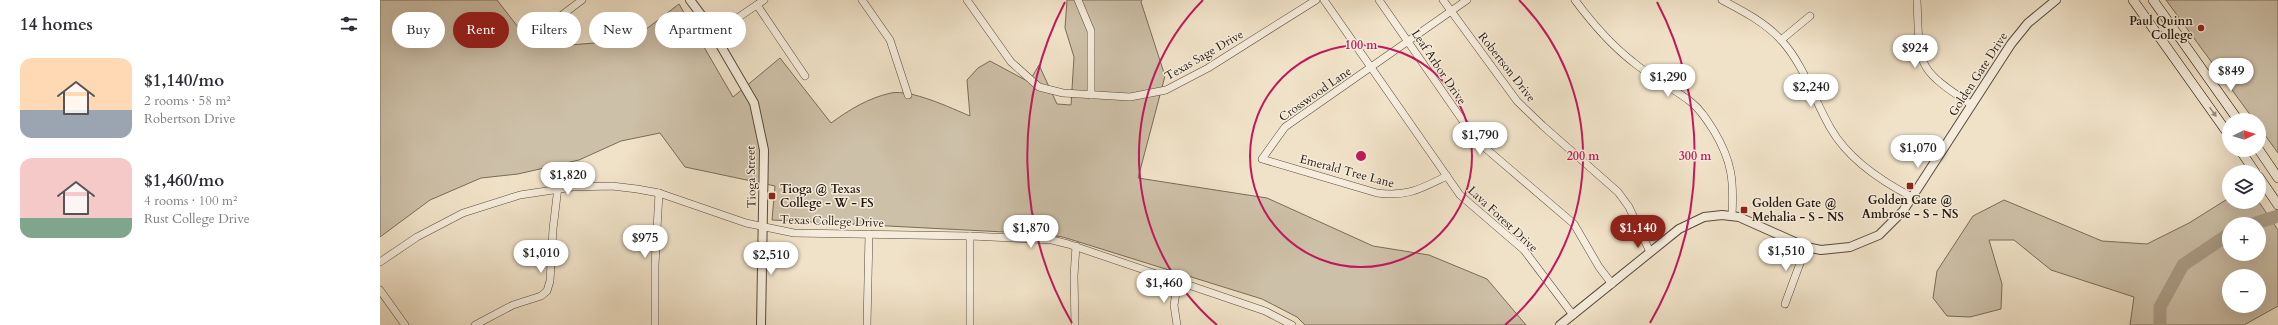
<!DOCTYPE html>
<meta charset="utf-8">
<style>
:root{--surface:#fff;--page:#f2f2f3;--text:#2b2b33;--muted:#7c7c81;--accent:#8f2418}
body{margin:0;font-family:Cardo,serif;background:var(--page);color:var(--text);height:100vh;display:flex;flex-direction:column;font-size:15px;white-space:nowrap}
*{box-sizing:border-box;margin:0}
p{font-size:13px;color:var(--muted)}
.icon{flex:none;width:22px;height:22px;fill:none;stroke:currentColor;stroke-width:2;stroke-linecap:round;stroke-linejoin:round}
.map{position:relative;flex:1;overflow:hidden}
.side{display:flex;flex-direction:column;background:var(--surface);width:380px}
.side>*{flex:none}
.banner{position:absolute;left:12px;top:12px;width:380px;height:36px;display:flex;gap:8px}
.needle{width:26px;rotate:85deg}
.fabs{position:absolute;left:1842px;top:113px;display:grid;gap:8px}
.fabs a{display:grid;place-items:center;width:44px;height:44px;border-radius:50%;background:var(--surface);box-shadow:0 4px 16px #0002;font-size:20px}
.price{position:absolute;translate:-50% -34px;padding:0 9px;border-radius:14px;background:#fff;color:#222;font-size:13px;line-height:26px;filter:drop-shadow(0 1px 2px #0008)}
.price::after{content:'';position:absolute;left:50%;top:24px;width:12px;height:9px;margin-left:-6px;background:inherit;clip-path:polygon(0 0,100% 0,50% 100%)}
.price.selected{background:var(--accent);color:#fff}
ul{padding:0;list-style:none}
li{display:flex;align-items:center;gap:12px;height:100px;padding:0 20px}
li span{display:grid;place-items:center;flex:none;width:112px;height:80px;border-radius:12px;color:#555}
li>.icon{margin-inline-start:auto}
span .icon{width:48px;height:48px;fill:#fffc;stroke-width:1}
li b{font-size:17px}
h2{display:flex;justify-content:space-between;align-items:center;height:48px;padding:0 20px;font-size:17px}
.pill{padding:0 14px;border-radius:18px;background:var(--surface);box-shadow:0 4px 16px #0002;font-size:14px;line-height:36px}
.pill.selected{background:var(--accent);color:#fff}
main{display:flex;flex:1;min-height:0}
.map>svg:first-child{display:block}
</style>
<main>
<section class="side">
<h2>14 homes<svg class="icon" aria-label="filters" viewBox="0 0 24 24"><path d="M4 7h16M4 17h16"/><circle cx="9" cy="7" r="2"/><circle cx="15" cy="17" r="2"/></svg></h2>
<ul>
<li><span style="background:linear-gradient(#ffd9b3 65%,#9aa5b1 0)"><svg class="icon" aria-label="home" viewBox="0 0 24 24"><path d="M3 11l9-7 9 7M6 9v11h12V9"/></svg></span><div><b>$1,140/mo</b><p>2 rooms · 58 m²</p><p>Robertson Drive</p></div></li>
<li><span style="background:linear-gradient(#f6c9c9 75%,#7fa58c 0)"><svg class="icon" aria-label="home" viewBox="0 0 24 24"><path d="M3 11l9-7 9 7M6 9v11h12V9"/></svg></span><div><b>$1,460/mo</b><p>4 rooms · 100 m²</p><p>Rust College Drive</p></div></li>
</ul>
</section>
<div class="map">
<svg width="1898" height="325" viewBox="0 0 1898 325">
<rect width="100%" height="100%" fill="#f0e2c8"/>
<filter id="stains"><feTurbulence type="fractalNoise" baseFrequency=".005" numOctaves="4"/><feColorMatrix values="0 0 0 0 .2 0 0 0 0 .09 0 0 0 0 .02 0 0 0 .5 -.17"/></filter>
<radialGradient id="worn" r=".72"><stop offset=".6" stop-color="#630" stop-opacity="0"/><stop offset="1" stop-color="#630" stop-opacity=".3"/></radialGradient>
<!-- green -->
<g fill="#cdc0a8" stroke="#786c5a" fill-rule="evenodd">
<path d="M0,0H117L141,31L177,46L252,40L299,4L353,97L400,58L451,123C469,110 488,98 511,93C531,89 571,108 590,116L587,80L598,68L610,61L649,82L659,65L677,104L691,105L694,57L685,28L687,0H762L761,2L785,76L758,178L887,198L993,246L1049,255L1107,279L1146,325H925L917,317L882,299L683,237L663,234L392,220L395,186L305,167L280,133L241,141L199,160L138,174L101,178L50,200L0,237Z"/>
<path d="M1786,0H1898V153L1879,127V120H1874Z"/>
<path d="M1849,198V202H1879L1898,230V306L1864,325H1750L1754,297L1671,270L1634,240H1609L1622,284L1621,309L1590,317L1567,316L1553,298L1557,271L1593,216L1624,200L1722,241L1767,244L1809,223ZM1849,224H1879V254H1849ZM1849,276H1879V306H1849Z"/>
</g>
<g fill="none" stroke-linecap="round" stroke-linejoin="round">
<!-- river -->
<g stroke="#ab9d88" stroke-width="13">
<path d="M1873,224L1898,216"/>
<path d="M1780,325V307L1803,265L1849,234"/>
</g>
<!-- minor casing -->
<g stroke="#574a3c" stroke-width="8">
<g id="minor">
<path d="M482,0L510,40L528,95"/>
<path d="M587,0L631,62L659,87L683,93L750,97L786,90L828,68L936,0"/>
<path d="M698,0L711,31V95"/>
<path d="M944,0L1080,195L1144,250L1193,315"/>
<path d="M999,0L1092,134L1104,147L1194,224L1219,267L1232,284"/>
<path d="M1063,0L1137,101L1163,126L1238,192L1249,207L1270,252"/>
<path d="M1195,0C1212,23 1230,44 1253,62C1271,77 1293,88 1311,102C1321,110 1327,120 1334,131C1352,161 1354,181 1352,215"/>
<path d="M1342,0C1363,11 1386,23 1402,41C1425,67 1434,100 1451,129C1469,160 1501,181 1532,197"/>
<path d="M1537,0C1540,66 1534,67 1592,105"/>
<path d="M377,5L425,76"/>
<path d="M178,18L202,0"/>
<path d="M334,34L384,0"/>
<path d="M1401,40L1430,16"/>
<path d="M1067,176C1040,189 1028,197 997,193L882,159L905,127L1087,0"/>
<path d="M590,236V325"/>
<path d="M0,262L37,237L83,213L140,195L193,187L232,186L257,189L279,193L366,223L414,233L590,236L672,240L688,244L885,311L912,325"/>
<path d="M0,290L25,325"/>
<path d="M1405,304L1426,247"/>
<path d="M95,325L133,305L161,296L167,291L170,281L173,229L178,187"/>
<path d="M275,325V265L279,193"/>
<path d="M487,325L489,234"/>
<path d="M695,325L694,276L696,246"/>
<path d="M797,325L794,305L798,281"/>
</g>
</g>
<!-- tertiary casing -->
<g stroke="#574a3c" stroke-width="10">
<g id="tertiary">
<path d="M310,0L328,24L374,103L384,150L381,325"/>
<path d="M1180,325L1299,229L1324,217L1342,215L1359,217L1426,247L1441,250L1470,247L1499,235L1523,211L1631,44L1648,23L1676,0"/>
</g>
</g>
<!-- secondary casing -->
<g stroke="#24180d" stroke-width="10">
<g id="secondary">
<path d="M1753,0L1849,135"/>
<path d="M1773,0L1858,120"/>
<path d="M1860,150L1875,172"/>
<path d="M1879,150L1898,178"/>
<path d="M1879,177L1898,205"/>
</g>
</g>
<!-- minor -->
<use href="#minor" stroke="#f5ecdb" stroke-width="7"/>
<!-- tertiary -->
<use href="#tertiary" stroke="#f5ecdb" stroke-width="8"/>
<!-- secondary -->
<use href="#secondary" stroke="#f5ecdb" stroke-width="9"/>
</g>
<!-- one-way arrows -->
<defs><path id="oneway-solid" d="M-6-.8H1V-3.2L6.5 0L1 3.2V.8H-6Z"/></defs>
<use fill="#978d7e" href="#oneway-solid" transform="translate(1833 112) rotate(55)"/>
<!-- distance rings -->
<g fill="none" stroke="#c2185b" stroke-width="2">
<circle cx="981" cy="156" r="111"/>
<path d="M837 325A222 222 0 0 1 823 0M1139 0A222 222 0 0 1 1125 325"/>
<path d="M692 323A334 334 0 0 1 685 2M1277 2A334 334 0 0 1 1270 323"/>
</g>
<!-- markers -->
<g fill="#8f2418" stroke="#f5ecdb" stroke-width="1.5">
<circle cx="1821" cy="28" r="4"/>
<rect x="1526" y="182" width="8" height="8" rx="2"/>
<rect x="388" y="192" width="8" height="8" rx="2"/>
<rect x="1360" y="206" width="8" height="8" rx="2"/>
</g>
<g text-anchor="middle" stroke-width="3" stroke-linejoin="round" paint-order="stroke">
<!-- poi labels -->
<g font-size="12" font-weight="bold" fill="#24180d" stroke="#f5ecdb" text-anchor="start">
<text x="1813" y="25" text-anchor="end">Paul Quinn<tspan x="1813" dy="14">College</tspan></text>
<text x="400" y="193">Tioga @ Texas<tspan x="400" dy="14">College - W - FS</tspan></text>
<text x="1530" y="204" text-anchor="middle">Golden Gate @<tspan x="1530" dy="14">Ambrose - S - NS</tspan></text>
<text x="1372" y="207">Golden Gate @<tspan x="1372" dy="14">Mehalia - S - NS</tspan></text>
</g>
<!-- street labels -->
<g font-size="12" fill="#24180d" stroke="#f5ecdb">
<text transform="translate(824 55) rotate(-30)" y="4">Texas Sage Drive</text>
<text transform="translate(1059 67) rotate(56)" y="4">Leaf Arbor Drive</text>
<text transform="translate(1127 67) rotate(52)" y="4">Robertson Drive</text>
<text transform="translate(1598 74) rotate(-57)" y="4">Golden Gate Drive</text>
<text transform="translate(935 94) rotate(-35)" y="4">Crosswood Lane</text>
<text transform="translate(967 171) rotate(15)" y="4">Emerald Tree Lane</text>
<text transform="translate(371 177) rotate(-91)" y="4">Tioga Street</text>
<text transform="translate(1123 219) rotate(43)" y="4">Lava Forest Drive</text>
<text transform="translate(452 221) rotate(2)" y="4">Texas College Drive</text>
</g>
</g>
<circle cx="981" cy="156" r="6" fill="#c2185b" stroke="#f5ecdb" stroke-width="2"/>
<g font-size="12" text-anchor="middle" font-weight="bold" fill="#c2185b" stroke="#f5ecdb" stroke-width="3" stroke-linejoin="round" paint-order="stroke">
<text x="981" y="49">100 m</text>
<text x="1203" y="160">200 m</text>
<text x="1315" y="160">300 m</text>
</g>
<rect width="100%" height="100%" filter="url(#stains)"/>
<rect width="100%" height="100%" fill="url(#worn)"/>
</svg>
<div class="fabs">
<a><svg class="needle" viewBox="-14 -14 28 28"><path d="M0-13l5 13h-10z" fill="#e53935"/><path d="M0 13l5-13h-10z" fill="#7c7c81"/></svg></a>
<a><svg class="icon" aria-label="layers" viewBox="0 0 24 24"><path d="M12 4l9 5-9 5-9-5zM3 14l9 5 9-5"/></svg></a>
<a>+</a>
<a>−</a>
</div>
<b class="price" style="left:1535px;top:69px">$924</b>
<b class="price" style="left:1851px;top:92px">$849</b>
<b class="price" style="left:1288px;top:98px">$1,290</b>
<b class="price" style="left:1431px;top:108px">$2,240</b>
<b class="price" style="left:1100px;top:156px">$1,790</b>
<b class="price" style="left:1538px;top:169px">$1,070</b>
<b class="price" style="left:188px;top:196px">$1,820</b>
<b class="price" style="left:651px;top:249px">$1,870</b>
<b class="price selected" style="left:1258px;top:249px">$1,140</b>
<b class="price" style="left:265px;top:259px">$975</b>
<b class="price" style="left:1406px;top:272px">$1,510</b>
<b class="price" style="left:161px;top:274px">$1,010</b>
<b class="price" style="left:391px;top:276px">$2,510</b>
<b class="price" style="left:784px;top:304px">$1,460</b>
<div class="banner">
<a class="pill">Buy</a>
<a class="pill selected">Rent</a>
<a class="pill">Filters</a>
<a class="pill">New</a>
<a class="pill">Apartment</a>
</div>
</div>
</main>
